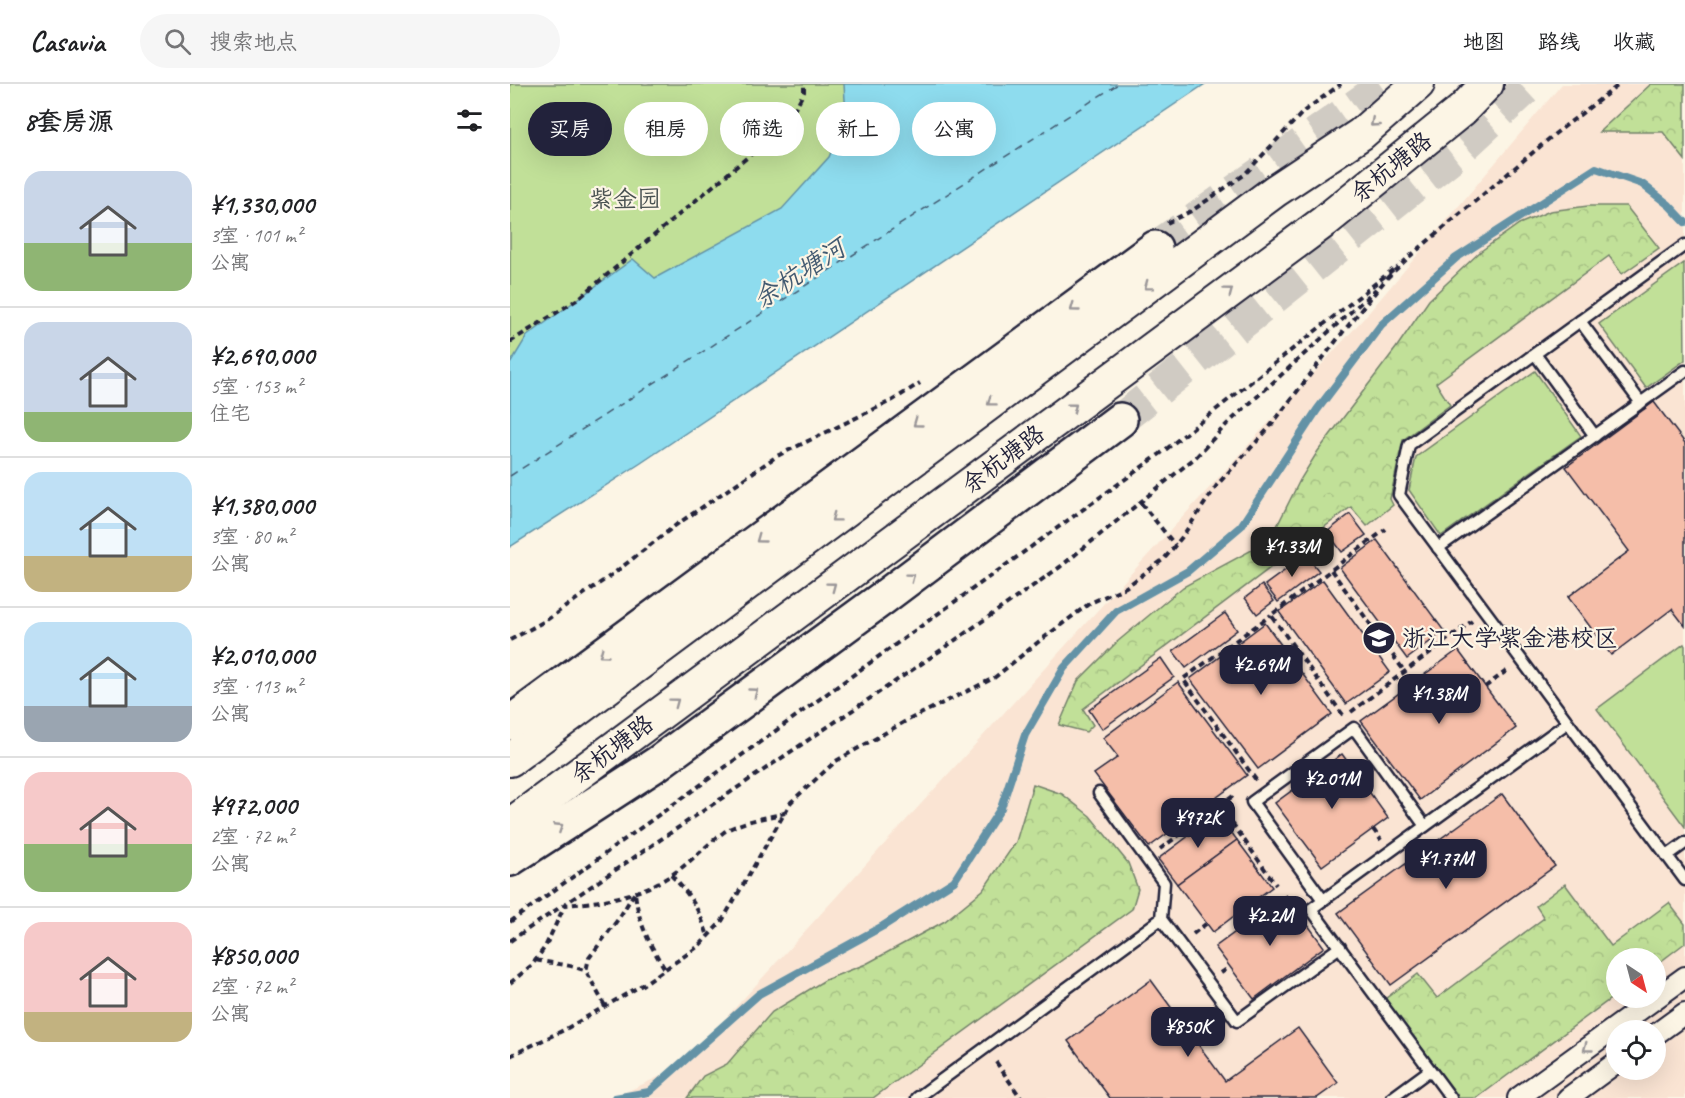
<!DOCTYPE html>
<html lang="zh">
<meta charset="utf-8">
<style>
:root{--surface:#fff;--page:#f6f6f6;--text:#202124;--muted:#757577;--line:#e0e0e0;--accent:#22223b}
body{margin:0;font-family:Caveat,"LXGW WenKai TC",sans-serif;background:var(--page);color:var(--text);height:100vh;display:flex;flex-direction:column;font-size:22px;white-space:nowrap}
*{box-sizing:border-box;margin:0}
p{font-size:20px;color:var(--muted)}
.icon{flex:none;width:33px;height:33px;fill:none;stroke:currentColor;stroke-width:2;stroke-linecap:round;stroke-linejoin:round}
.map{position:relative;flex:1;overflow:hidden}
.sheet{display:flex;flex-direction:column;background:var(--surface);width:510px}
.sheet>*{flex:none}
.banner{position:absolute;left:18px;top:18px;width:570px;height:54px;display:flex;gap:12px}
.needle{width:39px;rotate:144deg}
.tools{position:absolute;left:1096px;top:864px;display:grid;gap:12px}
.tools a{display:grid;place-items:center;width:60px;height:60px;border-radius:50%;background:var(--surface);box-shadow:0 6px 24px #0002;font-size:30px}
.price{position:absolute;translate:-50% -51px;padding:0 14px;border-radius:12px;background:var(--accent);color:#fff;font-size:20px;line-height:39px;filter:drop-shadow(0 2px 3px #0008)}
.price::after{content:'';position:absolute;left:50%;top:36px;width:18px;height:14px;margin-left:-9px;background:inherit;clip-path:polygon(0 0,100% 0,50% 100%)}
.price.current{background:#222;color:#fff}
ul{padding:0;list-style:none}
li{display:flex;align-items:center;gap:18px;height:150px;padding:0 24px}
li+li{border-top:2px solid var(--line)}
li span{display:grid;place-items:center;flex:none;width:168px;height:120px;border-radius:18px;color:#555}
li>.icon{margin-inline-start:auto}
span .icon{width:72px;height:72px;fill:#fffc;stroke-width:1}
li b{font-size:26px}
h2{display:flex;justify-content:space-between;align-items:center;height:72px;padding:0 24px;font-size:26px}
.chip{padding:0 21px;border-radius:27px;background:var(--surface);box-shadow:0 6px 24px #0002;font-size:21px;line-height:54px}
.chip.current{background:var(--accent);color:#fff}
header{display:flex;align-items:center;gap:36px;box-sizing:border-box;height:84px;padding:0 30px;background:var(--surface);border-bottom:2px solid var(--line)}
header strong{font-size:28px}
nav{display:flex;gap:33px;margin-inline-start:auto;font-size:21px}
.search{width:420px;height:54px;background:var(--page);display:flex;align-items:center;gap:15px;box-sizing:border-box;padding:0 21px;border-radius:33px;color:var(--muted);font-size:22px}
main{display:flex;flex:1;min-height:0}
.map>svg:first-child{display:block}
</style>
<header>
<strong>Casavia</strong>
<div class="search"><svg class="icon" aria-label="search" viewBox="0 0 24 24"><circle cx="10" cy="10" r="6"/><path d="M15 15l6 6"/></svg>搜索地点</div>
<nav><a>地图</a><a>路线</a><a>收藏</a></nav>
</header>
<main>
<section class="sheet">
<h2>8套房源<svg class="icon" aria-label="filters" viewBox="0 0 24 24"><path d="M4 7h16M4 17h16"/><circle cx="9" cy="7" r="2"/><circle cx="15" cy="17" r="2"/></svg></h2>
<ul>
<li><span style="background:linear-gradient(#c9d6e8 60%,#8fb573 0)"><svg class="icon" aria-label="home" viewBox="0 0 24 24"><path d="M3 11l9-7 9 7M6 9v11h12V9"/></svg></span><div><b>¥1,330,000</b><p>3室 · 101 m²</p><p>公寓</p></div></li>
<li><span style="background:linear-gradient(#c9d6e8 75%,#8fb573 0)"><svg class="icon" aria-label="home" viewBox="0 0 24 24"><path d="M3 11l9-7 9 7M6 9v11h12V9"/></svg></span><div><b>¥2,690,000</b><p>5室 · 153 m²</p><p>住宅</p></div></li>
<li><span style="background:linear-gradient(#bfe0f5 70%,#c2b280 0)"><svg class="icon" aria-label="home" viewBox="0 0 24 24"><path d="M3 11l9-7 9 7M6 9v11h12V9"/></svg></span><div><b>¥1,380,000</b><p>3室 · 80 m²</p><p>公寓</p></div></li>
<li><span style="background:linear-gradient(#bfe0f5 70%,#9aa5b1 0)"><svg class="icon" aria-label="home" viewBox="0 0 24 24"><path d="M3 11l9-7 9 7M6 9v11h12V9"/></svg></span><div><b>¥2,010,000</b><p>3室 · 113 m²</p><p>公寓</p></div></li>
<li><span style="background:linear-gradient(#f6c9c9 60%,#8fb573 0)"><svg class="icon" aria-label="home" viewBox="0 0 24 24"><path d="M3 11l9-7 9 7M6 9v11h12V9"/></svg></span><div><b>¥972,000</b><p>2室 · 72 m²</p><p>公寓</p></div></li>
<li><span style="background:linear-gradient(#f6c9c9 75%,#c2b280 0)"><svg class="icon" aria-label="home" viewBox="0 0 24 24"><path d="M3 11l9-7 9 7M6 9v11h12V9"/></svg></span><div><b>¥850,000</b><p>2室 · 72 m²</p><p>公寓</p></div></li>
</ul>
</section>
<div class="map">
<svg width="1175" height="1014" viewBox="0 0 1175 1014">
<defs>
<pattern id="forest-crowns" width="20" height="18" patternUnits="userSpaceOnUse" patternTransform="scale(1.5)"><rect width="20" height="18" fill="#c1e098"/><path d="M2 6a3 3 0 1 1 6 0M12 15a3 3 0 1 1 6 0" fill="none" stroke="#a6c084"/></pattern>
</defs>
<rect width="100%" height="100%" fill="#fcf5e5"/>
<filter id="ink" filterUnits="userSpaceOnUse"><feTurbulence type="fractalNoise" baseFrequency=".0167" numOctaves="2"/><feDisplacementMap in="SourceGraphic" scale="12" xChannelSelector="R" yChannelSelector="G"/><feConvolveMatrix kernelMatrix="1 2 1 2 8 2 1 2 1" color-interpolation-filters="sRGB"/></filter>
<g filter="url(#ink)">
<!-- built -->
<path fill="#fae4d3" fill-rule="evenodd" d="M1052,0H1175V1014H103L172,982L855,233ZM1107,874H1146V914H1107ZM1107,946H1146V986H1107Z"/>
<!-- green -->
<g fill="#c1e098" stroke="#72816a" stroke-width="1.5">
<path d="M0,0H351L359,96L0,326Z"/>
<path d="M1174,179L1175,276L1136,304L1089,240Z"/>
<path d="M1025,287L1071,352L931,452L899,406L906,373Z"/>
<path d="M1174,560L1175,562V743L1087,625Z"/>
</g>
<!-- forest -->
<g fill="url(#forest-crowns)" stroke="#72816a" stroke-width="1.5">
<path d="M1141,0H1175V76L1153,48H1089Z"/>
<path d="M1078,122H1116L1149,164L1112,190L1099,172L926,299L940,321L893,356L880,415L883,421L857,442L841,423L573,625L583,641L576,648L549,641L568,597L607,558L673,503L755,459L767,442L790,396L808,367L886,264L919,216L971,167L1009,140L1040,127Z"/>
<path d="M523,700L552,710L580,732L618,779L628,805L622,825L363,1014H177L193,992L217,980L262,928L315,896L356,880L435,837L473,806L506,758Z"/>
<path d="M1055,800L1101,862L1159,819L1175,840V859L1146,881V874H1107V910L967,1014H948L875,915L908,890L927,914L1034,834L1026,822Z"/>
</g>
<!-- water -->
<path fill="#8edcee" stroke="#6392a6" stroke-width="1.5" d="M334,0H695L131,379L0,463V280L17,252L123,175L145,194L272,125L319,73L336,32Z"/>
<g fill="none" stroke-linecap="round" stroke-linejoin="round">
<!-- stream -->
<path stroke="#6392a6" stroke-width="8" d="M105,1014L139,1008L249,910L373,842L444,797L491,724L515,651L554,584L606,527L678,487L731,442L807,326L871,241L946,174L1086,84L1132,100L1159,121L1175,138"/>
<!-- ferry -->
<path stroke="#425a71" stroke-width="1.5" stroke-dasharray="8 6" stroke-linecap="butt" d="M0,392L608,0"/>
</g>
<!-- building -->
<g fill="#f5bea9" stroke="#22223b" stroke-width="1.5">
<path d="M1144,318L1175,359V542L1162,525L1101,571L1058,513L1119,467L1056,383Z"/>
<path d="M840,430L856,451L832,468L817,448Z"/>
<path d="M867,456L934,547L897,575L830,484Z"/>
<path d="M796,471L809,487L768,518L755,501Z"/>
<path d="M813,496L880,588L836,620L769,528Z"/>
<path d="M752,501L764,517L747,530L735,514Z"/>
<path d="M715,529L727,546L676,584L663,567Z"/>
<path d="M755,539L822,630L748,685L680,595Z"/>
<path d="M948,566L1006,644L910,716L851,637Z"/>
<path d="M651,574L664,593L592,645L579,626Z"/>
<path d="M668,598L737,691L639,763L584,690L608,673L593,654Z"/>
<path d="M832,670L878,734L812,782L765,719Z"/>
<path d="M992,710L1045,782L881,901L828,829Z"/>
<path d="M708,730L727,756L667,800L648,775Z"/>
<path d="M727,756L762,803L703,848L667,800Z"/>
<path d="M776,811L814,863L744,915L705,863Z"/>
<path d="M641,896L715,997L788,944L828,999L807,1014H600L558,957Z"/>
</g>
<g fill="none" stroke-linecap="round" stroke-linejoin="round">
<!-- highway-tunnel -->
<g stroke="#d0cbc3" stroke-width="33" stroke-dasharray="33 16" stroke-linecap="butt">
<path d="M645,164L876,0"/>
<path d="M610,336L945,70L1021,0"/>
</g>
<!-- lane casing -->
<g stroke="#22223b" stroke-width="15">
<g id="lane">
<path d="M1175,161L899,361L889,411L1175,796"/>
<path d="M1070,237L1131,319"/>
<path d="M1025,270L1085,352"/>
<path d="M928,464L1175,287"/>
<path d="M589,709L654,799L651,835L727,937L830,863"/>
<path d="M1157,772L1175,759"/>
<path d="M813,816L742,718L844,644L915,742"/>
<path d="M407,1014L651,835"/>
<path d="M882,1014L920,986"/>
<path d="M941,1014L801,825L1057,639"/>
</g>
</g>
<!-- street casing -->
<g stroke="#22223b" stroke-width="24">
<g id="street">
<path d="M1146,950L1175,929"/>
<path d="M1008,1014L1175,893"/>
<path d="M1058,1014L1107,978"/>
</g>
</g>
<!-- primary casing -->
<g stroke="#22223b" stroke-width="36">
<g id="primary">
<path d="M0,676L765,107L851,50L908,0"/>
<path d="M0,741L815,137L952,26L977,0"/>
</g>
</g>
<!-- highway casing -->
<g stroke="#22223b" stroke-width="38">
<g id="highway">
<path d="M0,639L645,164"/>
<path d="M0,775L148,679L373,514L610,336"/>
</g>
</g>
<!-- path -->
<g stroke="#22223b" stroke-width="4" stroke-dasharray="6 4.5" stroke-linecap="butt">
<path d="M657,139L683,126L734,91L794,27L831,0"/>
<path d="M0,258L68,215L276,41L294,8V0"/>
<path d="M631,419L665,461"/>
<path d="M821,486L895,588"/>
<path d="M0,556L35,537L103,490L166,441L267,372L383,316L410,299"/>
<path d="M975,603L999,585"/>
<path d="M841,628L962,537"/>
<path d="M833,631L761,531L876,445"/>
<path d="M746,696L673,595L761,531"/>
<path d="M710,722L766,801"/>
<path d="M863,745L871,756"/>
<path d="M650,765L726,710"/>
<path d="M161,791C182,813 188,824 198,852"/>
<path d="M0,838L650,370L885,184"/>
<path d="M683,850L697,839"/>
<path d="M0,857L411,580L550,483L686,373L716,341L866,205"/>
<path d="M26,876C43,880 60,880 76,887"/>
<path d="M711,889L720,883"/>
<path d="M0,899L22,881L35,863L55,821C92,818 128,812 160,792C180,779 195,762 214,748C231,737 256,734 275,729"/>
<path d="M95,922L76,887L79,874L109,834L125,808C128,838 139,860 155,885"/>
<path d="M0,972L54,946L132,901L189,862L212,837L281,718L326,677L396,637L484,594L527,559L580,519L616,503L654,475L672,453L707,401L759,344L833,248L877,194L899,173L1046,49L1110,0"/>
<path d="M486,978L511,1014"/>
<path d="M1124,992L1133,986"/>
</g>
<!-- lane -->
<use href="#lane" stroke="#fcf5e5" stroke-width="10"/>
<!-- street -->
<use href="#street" stroke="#fcf5e5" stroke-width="20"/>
<!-- primary -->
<use href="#primary" stroke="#fcf5e5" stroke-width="32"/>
<!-- highway -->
<use href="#highway" stroke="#fcf5e5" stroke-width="33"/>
</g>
<!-- one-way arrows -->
<defs><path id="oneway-chevron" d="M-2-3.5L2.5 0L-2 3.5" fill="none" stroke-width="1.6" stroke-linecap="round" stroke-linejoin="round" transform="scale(1.5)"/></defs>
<g stroke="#9a9698">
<use href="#oneway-chevron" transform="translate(864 39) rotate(139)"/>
<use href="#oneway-chevron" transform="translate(638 202) rotate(143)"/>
<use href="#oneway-chevron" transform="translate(719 207) rotate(-37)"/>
<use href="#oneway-chevron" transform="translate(564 224) rotate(144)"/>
<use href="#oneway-chevron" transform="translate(481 318) rotate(143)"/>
<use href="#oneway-chevron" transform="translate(563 323) rotate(-37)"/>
<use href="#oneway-chevron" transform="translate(407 339) rotate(144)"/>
<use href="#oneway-chevron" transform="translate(325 434) rotate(143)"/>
<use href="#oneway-chevron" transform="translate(250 455) rotate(144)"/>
<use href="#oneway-chevron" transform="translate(401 493) rotate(-37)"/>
<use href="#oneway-chevron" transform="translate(322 502) rotate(-37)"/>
<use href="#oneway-chevron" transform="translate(93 570) rotate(144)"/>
<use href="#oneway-chevron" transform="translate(244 608) rotate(-36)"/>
<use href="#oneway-chevron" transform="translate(165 618) rotate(-37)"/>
<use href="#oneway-chevron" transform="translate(49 743) rotate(-33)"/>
<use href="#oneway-chevron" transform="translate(1077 964) rotate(144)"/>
</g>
</g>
<!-- icons -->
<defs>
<g id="university-disc" transform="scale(1.725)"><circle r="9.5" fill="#22223b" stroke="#fcf5e5"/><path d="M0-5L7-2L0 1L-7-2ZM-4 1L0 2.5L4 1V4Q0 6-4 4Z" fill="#fff"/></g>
</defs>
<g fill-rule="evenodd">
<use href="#university-disc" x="869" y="554"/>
</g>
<g text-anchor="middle" stroke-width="4.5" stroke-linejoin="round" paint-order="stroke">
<!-- street labels -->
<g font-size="24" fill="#22223b" stroke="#fcf5e5">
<text transform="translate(881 83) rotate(-39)" y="8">余杭塘路</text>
<text transform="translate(493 375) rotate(-37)" y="8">余杭塘路</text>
<text transform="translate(102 665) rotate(-37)" y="8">余杭塘路</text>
</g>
<!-- park labels -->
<g font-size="24" fill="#4a5252" stroke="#fcf5e5">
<text x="115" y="123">紫金园</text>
</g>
<!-- poi labels -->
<g font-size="24" fill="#22223b" stroke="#fcf5e5" text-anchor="start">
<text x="892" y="562">浙江大学紫金港校区</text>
</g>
<!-- water labels -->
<g font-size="26" font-style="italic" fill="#425a71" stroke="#fcf5e5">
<text transform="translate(289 189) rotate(-33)" y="9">余杭塘河</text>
</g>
</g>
</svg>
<div class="tools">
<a><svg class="needle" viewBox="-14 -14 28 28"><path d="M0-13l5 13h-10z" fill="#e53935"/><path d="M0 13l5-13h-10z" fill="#757577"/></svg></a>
<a><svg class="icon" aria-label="locate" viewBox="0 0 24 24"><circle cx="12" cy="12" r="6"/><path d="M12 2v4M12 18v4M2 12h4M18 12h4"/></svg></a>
</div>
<b class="price current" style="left:782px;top:494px">¥1.33M</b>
<b class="price" style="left:751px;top:612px">¥2.69M</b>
<b class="price" style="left:929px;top:641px">¥1.38M</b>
<b class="price" style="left:822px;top:726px">¥2.01M</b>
<b class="price" style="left:688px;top:765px">¥972K</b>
<b class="price" style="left:936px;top:806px">¥1.77M</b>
<b class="price" style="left:760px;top:863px">¥2.2M</b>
<b class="price" style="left:678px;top:974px">¥850K</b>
<div class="banner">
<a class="chip current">买房</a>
<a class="chip">租房</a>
<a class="chip">筛选</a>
<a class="chip">新上</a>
<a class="chip">公寓</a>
</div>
</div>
</main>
